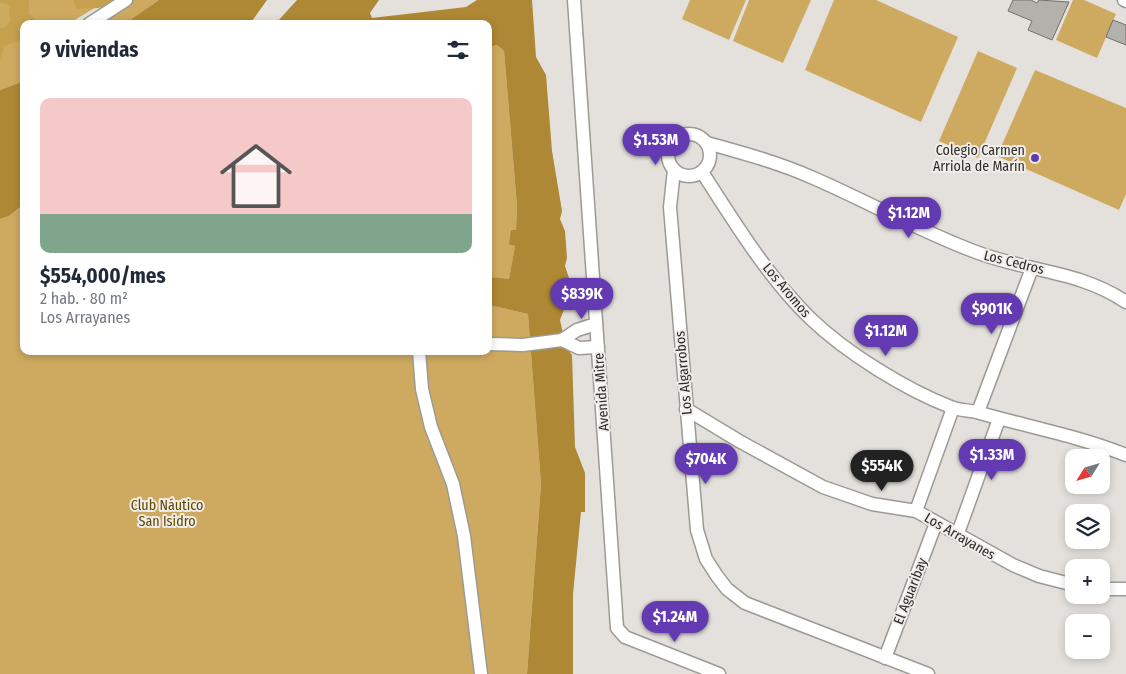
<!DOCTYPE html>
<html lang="es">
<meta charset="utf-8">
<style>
:root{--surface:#fff;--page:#f6f6f7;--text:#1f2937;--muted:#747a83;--line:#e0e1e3;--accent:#633ab2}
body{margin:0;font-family:"Fira Sans Condensed",sans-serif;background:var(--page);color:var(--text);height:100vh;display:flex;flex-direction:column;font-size:19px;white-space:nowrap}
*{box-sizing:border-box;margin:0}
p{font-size:16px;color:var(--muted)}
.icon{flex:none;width:28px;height:28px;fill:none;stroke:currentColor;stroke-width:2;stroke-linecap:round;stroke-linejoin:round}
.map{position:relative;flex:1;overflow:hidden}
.side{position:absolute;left:20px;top:20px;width:472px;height:335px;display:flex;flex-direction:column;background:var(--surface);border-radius:10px;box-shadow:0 2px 8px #0003}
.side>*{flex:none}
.needle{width:32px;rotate:233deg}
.buttons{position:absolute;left:1065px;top:449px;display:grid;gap:10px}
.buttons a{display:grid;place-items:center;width:45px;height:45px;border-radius:10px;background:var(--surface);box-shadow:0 2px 8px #0003;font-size:25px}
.price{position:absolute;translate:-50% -42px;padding:0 11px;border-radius:18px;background:var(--accent);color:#fff;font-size:16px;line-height:32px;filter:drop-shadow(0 1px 2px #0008)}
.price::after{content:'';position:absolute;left:50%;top:30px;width:15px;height:11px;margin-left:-8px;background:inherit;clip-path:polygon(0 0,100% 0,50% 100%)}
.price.active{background:#222;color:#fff}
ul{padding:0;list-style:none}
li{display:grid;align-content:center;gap:10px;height:265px;padding:0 20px}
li+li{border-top:1px solid var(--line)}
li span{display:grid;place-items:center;height:155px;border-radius:10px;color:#555}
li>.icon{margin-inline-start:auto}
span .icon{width:90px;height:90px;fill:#fffc;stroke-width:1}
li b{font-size:21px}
h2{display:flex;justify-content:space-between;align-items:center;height:60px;padding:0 20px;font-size:21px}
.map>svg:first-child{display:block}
</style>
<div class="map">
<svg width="1126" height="674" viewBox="0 0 1126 674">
<rect width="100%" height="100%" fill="#e4e1dc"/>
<!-- green -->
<g fill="#ceaa60">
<path d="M0,0H108L68,24H24V81L0,90Z"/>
<path d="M131,0H159L124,24H91Z"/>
<path d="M690,0H746L729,40L682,19Z"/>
<path d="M749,0H811L783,63L733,41Z"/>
<path d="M834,0H876L958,37L921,122L805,70Z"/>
<path d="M1073,0H1084L1116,14L1097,58L1056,40Z"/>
<path d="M497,45L504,51L517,206L516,231L509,245L515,246L509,280L489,277V47Z"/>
<path d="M978,51L1017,68L978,158L939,141Z"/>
<path d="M1035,70L1126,108V194L1119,210L997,156Z"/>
<path d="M24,204V351H489V305L528,314L541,484L527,674H0V219L9,216Z"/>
</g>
<!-- forest -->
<g fill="#c7a04e">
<path d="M0,0H29V13L36,20L43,22L24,24V39L4,46L0,60V28L6,27L11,20L9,13L10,6L0,2Z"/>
<path d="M73,0H117L99,8L77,9Z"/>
</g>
<!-- water -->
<g fill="#ae8834">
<path d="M159,0H267L250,24L277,22L297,0H379L370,13L372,18L466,7L477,0H532L536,57L546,75L552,151L562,211L560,219L565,231L567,258L565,266L570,281L567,302L560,320L566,347L572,355L575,447L585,473V512H581L573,594V674H527L541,484L528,314L489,305V277L509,279L515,246L509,245L511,230H516L517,206L504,51L497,45L489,47V24H124Z"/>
<path d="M24,81V204L9,216L0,219V90Z"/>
</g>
<!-- building -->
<g fill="#b3b1ac" stroke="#72706b">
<path d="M1013,0H1031L1037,3L1039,0L1069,2L1052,40L1028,30L1032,21L1008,11Z"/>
<path d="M1113,20L1126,25V45L1106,37Z"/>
</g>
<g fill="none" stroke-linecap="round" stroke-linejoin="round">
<!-- minor casing -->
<g stroke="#9c9a95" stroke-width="15">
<g id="minor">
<path d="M574,0L617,628L625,637L719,674"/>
<path d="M1124,0L1126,1"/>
<path d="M89,24L126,0"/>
<circle cx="689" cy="155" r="21"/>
<path d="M707,143C742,153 777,162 811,177C867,201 919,231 976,252C1028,272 1078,270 1126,302"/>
<path d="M674,170L670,207L697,530L706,559L717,576L727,589L745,603L928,674"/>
<path d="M702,172C735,223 767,276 810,318C845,352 906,390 951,407C960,411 971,410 980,413C1029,427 1079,436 1126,455"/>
<path d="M562,340L577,330L596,324"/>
<path d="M489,344L523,345L562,340L579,348L598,347"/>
<path d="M419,351L422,389L431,427L453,484L464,536L481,674"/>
<path d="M686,409L739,441L823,487L872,504L916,511L1013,565L1039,576L1074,585"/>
<path d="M978,412L1032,268"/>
<path d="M916,511L953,408"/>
<path d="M958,533L999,419"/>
<path d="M1101,589H1126"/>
<path d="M885,658L936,523"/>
</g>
</g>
<!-- minor -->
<use href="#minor" stroke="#fff" stroke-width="12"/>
</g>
<!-- markers -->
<circle fill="#633ab2" stroke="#f1eee9" stroke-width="2" cx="1035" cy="158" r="5"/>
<g text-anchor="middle" stroke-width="4" stroke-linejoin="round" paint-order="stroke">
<!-- poi labels -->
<g font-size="14" fill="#2c2b29" stroke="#f1eee9" text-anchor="end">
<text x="1025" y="155">Colegio Carmen<tspan x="1025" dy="16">Arriola de Marín</tspan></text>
</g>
<!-- street labels -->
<g font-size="14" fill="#2c2b29" stroke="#f1eee9">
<text transform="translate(1014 262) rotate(14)" y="5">Los Cedros</text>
<text transform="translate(787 290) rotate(50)" y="5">Los Aromos</text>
<text transform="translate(683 373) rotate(-95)" y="5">Los Algarrobos</text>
<text transform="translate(601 392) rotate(-94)" y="5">Avenida Mitre</text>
<text transform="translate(960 536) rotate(30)" y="5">Los Arrayanes</text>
<text transform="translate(910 591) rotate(-69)" y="5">El Aguaribay</text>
</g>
<!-- park labels -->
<g font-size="14" fill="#614703" stroke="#f1eee9">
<text x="167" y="510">Club Náutico<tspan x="167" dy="16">San Isidro</tspan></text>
</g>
</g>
</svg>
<div class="buttons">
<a><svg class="needle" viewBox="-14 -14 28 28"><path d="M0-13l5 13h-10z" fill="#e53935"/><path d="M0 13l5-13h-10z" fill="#747a83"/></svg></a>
<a><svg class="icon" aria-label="layers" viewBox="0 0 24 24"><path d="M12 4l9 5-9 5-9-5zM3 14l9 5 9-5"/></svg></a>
<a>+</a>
<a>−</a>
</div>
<b class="price" style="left:656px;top:166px">$1.53M</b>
<b class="price" style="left:909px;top:239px">$1.12M</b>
<b class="price" style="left:582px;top:320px">$839K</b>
<b class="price" style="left:992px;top:335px">$901K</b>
<b class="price" style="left:886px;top:357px">$1.12M</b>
<b class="price" style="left:992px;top:481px">$1.33M</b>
<b class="price" style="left:706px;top:485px">$704K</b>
<b class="price active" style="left:882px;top:492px">$554K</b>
<b class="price" style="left:675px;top:643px">$1.24M</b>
<section class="side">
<h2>9 viviendas<svg class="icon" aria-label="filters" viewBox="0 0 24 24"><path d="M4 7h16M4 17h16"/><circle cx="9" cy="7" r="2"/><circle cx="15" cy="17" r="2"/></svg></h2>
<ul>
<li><span style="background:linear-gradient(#f6c9c9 75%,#7fa58c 0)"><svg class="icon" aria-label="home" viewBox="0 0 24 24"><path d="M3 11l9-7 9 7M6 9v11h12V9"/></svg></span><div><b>$554,000/mes</b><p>2 hab. · 80 m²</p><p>Los Arrayanes</p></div></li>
</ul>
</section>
</div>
